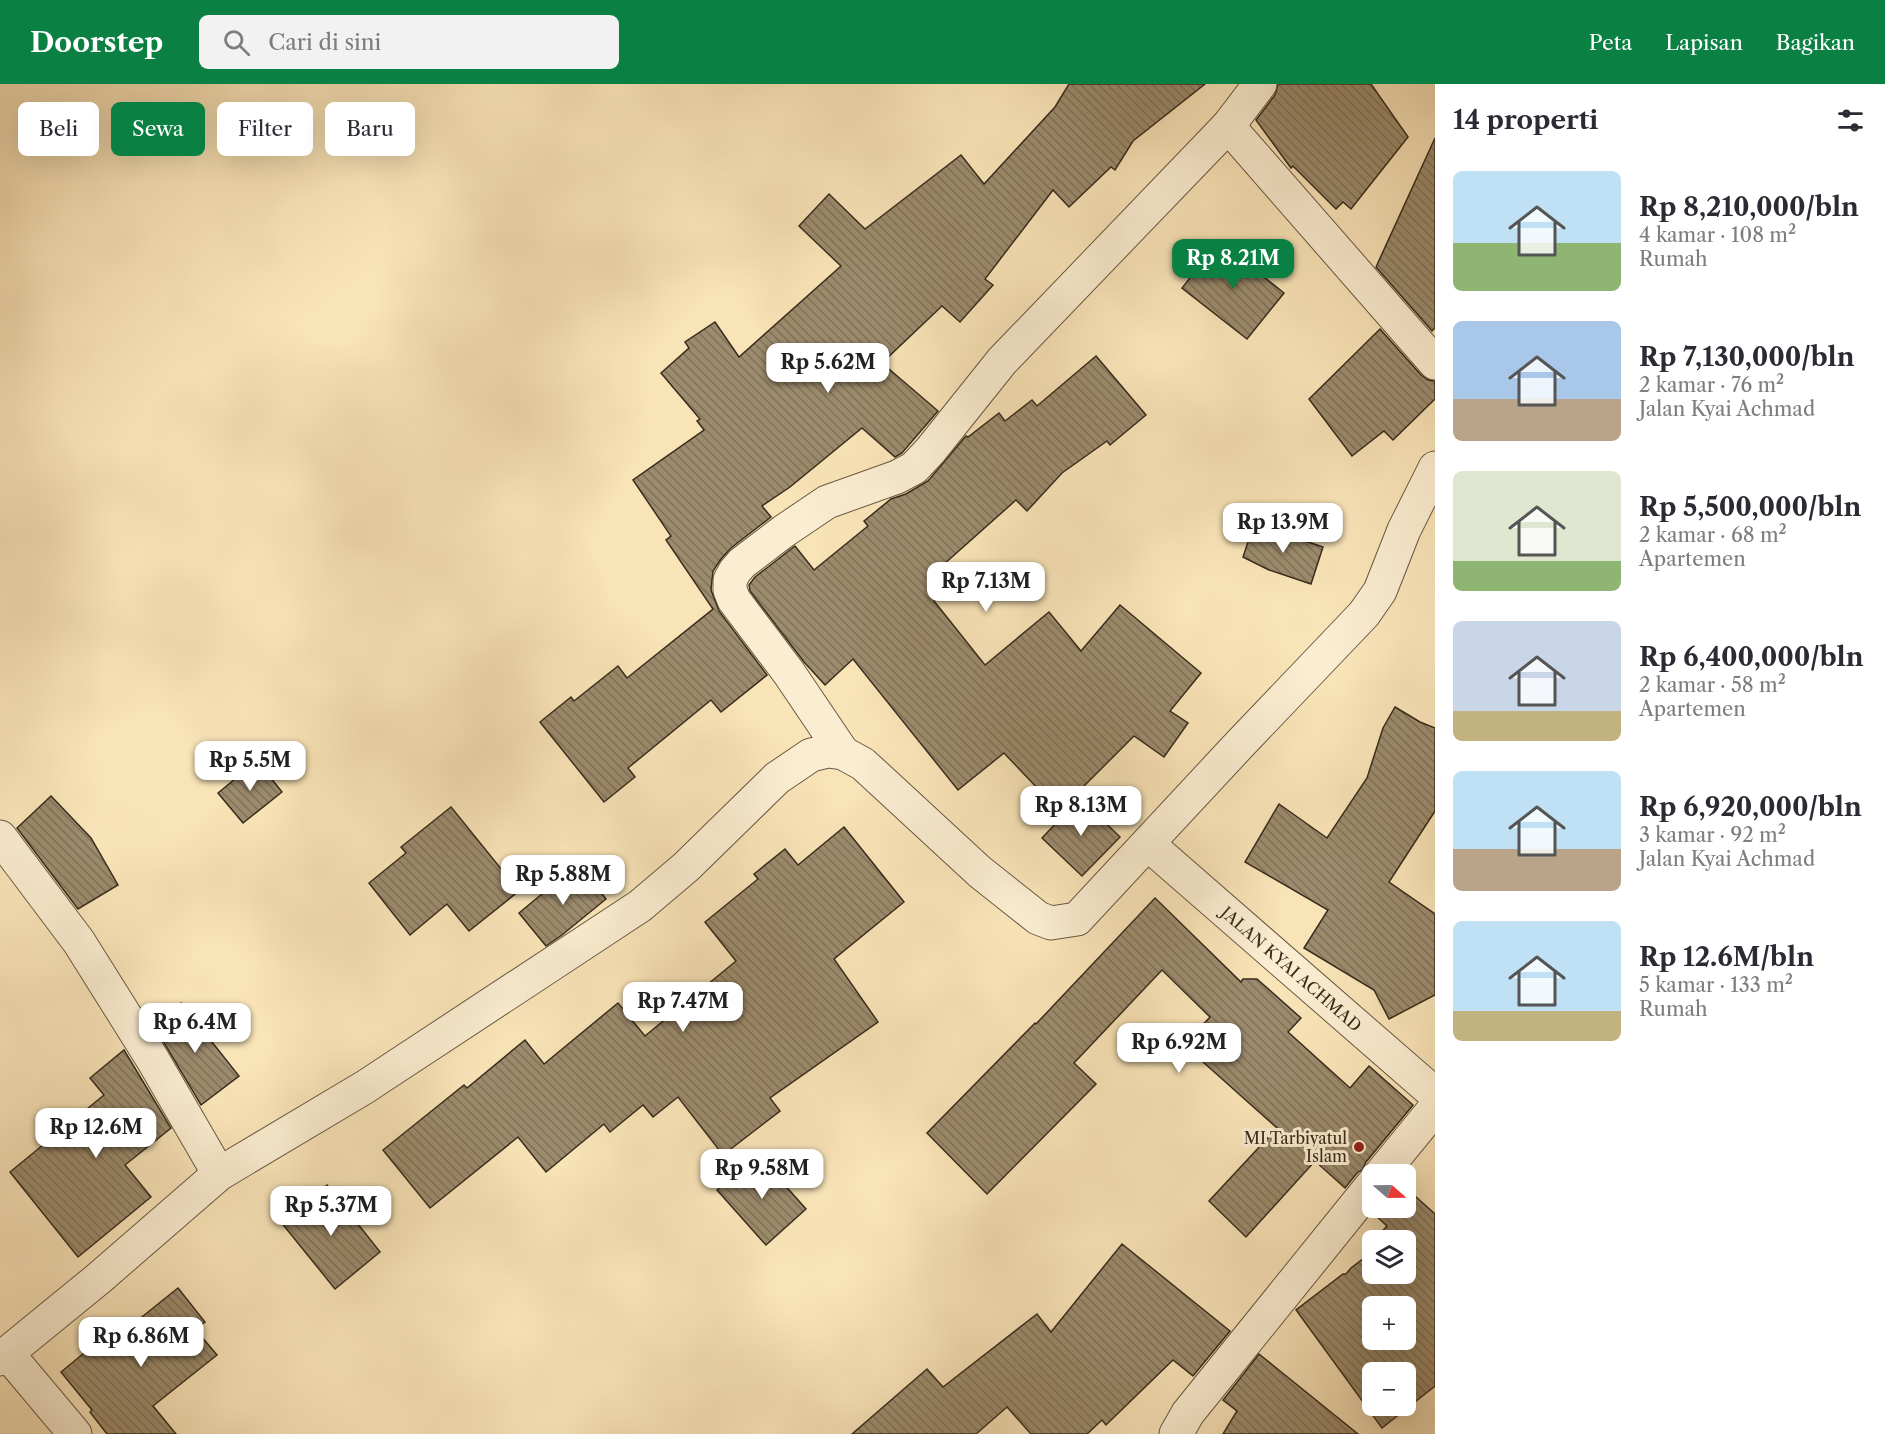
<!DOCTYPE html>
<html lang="id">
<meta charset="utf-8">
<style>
:root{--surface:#fff;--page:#f2f2f3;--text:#2b2b33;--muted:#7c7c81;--accent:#0b8043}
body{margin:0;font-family:"Libre Caslon Text",serif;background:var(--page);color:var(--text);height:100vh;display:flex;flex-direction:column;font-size:22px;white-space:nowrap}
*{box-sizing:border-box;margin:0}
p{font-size:20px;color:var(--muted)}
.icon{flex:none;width:33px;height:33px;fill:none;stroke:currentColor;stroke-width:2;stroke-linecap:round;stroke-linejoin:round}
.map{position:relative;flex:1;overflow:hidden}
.drawer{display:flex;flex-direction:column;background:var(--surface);width:450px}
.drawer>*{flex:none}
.top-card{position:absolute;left:18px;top:18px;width:570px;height:54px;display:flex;gap:12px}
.needle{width:39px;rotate:110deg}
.buttons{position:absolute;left:1362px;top:1080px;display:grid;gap:12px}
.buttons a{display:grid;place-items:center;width:54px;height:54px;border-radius:9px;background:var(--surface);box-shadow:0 6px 24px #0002;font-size:30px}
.price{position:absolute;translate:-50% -51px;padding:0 14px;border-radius:12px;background:#fff;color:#222;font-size:20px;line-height:39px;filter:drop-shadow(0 2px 3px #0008)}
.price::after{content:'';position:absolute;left:50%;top:36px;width:18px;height:14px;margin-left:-9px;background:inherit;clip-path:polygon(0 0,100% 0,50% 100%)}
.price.active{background:var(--accent);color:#fff}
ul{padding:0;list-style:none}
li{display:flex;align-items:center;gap:18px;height:150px;padding:0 18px}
li span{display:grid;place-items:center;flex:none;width:168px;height:120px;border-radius:9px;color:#555}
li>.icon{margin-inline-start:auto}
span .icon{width:72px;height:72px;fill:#fffc;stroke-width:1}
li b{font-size:26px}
h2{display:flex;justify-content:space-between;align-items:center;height:72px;padding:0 18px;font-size:26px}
.chip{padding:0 21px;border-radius:9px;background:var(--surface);box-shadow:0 6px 24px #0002;font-size:21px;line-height:54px}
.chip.active{background:var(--accent);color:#fff}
header{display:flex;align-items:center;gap:36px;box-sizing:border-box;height:84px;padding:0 30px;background:var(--accent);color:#fff}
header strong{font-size:28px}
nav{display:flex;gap:33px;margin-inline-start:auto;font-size:21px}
.search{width:420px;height:54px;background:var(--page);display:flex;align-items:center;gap:15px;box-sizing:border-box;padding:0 21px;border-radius:9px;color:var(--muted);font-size:22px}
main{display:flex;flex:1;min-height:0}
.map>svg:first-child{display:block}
</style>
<header>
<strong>Doorstep</strong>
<div class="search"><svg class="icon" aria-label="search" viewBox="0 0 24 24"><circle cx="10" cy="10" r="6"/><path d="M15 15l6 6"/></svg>Cari di sini</div>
<nav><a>Peta</a><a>Lapisan</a><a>Bagikan</a></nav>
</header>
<main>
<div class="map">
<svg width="1435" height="1350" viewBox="0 0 1435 1350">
<defs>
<pattern id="building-back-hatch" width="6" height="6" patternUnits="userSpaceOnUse" patternTransform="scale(1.5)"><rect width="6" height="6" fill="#9c8b6d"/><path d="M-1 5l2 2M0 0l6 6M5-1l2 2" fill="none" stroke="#807259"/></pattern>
</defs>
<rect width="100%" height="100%" fill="#f9e4b8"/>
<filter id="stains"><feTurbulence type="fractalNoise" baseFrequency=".00333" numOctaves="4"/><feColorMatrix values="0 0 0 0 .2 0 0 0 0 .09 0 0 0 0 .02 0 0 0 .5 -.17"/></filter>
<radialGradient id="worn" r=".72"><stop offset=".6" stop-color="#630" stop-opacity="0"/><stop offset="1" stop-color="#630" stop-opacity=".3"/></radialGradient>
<!-- building -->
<g fill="url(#building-back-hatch)" stroke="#382b1c" stroke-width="1.5" fill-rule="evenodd">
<path d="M1069,0H1205L1133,57L1115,86L1111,83L1069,123L1053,106L985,195L993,201L960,238L942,222L882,279L938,327L902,369L895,373L862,344L790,403L762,422L771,433L731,464L721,475L713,487L711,506L719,527L767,591L721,628L711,616L628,684L635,693L604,718L540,638L571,613L574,617L618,582L627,594L713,525L666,456L671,452L633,396L704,346L697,337L700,335L661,289L689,264L685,258L715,238L739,273L841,182L799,142L829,110L865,145L961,71L984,100L1055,23Z"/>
<path d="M1278,0H1371L1408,53L1351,125L1343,118L1336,125L1293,82L1291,84L1256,36L1275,11Z"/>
<path d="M1435,54V244L1432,247L1376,183Z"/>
<path d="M1219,157L1284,209L1247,255L1182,204Z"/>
<path d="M1380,245L1421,291L1428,296L1435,297V315L1393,356L1384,347L1352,372L1309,315Z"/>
<path d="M1096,272L1146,331L1110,361L1107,357L1062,389L1027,427L1016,416L943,481L957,498L934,517L985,581L1049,528L1081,567L1120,521L1201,589L1170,627L1188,639L1164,673L1134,652L1059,727L1004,669L958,706L853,575L825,601L804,578L750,507L749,501L755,493L795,462L814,486L868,442L864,437L891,415L906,410L928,397L966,352L968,353L999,329L1005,337L1032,316L1037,322Z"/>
<path d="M1254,440L1323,463L1311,500L1269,486L1243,473Z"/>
<path d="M1395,623L1420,638L1435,644V727L1389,798L1435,830V911L1389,935L1374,906L1304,864L1328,826L1245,778L1279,720L1327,754L1367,694L1383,644Z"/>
<path d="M257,677L282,708L243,739L218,709Z"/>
<path d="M51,712L91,754L118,801L78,825L17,744Z"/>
<path d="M1080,714L1120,753L1082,792L1042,754Z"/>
<path d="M451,723L519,807L469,847L447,820L410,851L369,799L406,769L401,763Z"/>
<path d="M844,743L904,818L834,875L878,938L770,1014L780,1027L723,1071L678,1013L653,1033L643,1021L610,1048L604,1040L546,1088L518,1053L430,1124L383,1066L464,1001L467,1004L525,956L544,980L618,919L645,952L736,877L705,838L758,795L754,790L785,765L798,781Z"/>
<path d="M578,780L606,815L562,851L546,862L519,829Z"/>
<path d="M1155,814L1241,898L1243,895H1257L1301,934L1288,948L1350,1004L1369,982L1413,1021L1366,1078L1363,1085L1357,1089L1345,1104L1315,1077L1246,1153L1209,1117L1277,1044L1184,961L1210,933L1162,886L1074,979L1096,1000L987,1110L927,1049L1035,939L1036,940Z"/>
<path d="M181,919L239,992L201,1021L154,942Z"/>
<path d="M124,966L171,1044L125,1081L151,1113L78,1173L10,1088L104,1011L90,994Z"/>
<path d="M758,1071L806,1125L766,1161L717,1106Z"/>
<path d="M327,1101L380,1168L335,1205L281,1138Z"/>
<path d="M1406,1104L1435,1130V1302L1382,1344L1296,1226L1343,1190H1346L1351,1184L1372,1168V1190H1406V1156H1374L1387,1142L1373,1129L1378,1124H1406ZM1372,1222H1406V1256H1372ZM1372,1288H1406V1322H1372Z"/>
<path d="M1122,1160L1230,1247L1193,1292L1173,1276L1106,1341L1102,1336L1087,1350H1031L1007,1323L976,1350H852L927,1285L943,1303L1037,1230L1051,1248Z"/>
<path d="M178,1204L205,1238L195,1245L217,1271L153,1322L176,1350H107L90,1328L92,1326L61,1288L107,1250L112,1257Z"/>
<path d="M1259,1270L1358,1350H1223L1237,1327L1223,1316Z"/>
</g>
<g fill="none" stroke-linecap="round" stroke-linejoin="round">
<!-- street casing -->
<g stroke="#685943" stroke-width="35">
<g id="street">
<path d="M1228,42L1435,279"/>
<path d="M843,669L789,589L734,516L730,506V496L735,487L742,479L784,447L827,418L897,393L914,384L930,367L1002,277L1228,42L1260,0"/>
<path d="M0,753L79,858L153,976L219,1090"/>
<path id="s1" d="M1148,760L1435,1010"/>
<path d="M1381,1090L1435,1024"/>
<path d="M7,1269L75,1350"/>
<path d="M0,1275L98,1195L219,1090L365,1003L640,822L686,783L777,694L811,671L828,667L843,669L863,680L980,788L1038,834L1051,839L1077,835L1239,661L1364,530L1380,507L1404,446L1435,384"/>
<path d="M1176,1350L1188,1329L1372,1101"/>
</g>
</g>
<!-- street -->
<use href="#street" stroke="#fbedd1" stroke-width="33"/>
</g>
<!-- markers -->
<circle fill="#8f2418" stroke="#fbedd1" stroke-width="2" cx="1359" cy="1063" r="6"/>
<g text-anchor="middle" stroke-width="6" stroke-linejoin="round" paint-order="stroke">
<!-- street labels -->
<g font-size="16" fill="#382b1c" stroke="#fbedd1">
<text dy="6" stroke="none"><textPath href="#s1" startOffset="190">JALAN KYAI ACHMAD</textPath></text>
</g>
<!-- poi labels -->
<g font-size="16" fill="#382b1c" stroke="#fbedd1" text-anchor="end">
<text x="1347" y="1060">MI Tarbiyatul<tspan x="1347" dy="18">Islam</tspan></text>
</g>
</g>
<rect width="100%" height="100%" filter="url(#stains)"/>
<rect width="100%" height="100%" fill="url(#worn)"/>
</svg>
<div class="buttons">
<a><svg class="needle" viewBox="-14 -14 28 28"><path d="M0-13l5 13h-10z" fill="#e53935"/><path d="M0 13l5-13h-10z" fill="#7c7c81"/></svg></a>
<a><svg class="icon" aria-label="layers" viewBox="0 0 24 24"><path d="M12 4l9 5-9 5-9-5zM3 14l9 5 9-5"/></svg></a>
<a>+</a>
<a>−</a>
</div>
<b class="price active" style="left:1233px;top:206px">Rp 8.21M</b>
<b class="price" style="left:828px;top:310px">Rp 5.62M</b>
<b class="price" style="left:1283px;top:470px">Rp 13.9M</b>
<b class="price" style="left:986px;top:529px">Rp 7.13M</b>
<b class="price" style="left:250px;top:708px">Rp 5.5M</b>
<b class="price" style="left:1081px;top:753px">Rp 8.13M</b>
<b class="price" style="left:563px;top:822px">Rp 5.88M</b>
<b class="price" style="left:683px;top:949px">Rp 7.47M</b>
<b class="price" style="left:195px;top:970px">Rp 6.4M</b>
<b class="price" style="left:1179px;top:990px">Rp 6.92M</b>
<b class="price" style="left:96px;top:1075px">Rp 12.6M</b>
<b class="price" style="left:762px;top:1116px">Rp 9.58M</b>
<b class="price" style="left:331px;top:1153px">Rp 5.37M</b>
<b class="price" style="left:141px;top:1284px">Rp 6.86M</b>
<div class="top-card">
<a class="chip">Beli</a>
<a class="chip active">Sewa</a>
<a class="chip">Filter</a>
<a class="chip">Baru</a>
</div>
</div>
<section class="drawer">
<h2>14 properti<svg class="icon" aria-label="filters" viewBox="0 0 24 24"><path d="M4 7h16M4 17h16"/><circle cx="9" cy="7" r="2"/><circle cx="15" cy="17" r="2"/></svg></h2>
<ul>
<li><span style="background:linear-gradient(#bfe0f5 60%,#8fb573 0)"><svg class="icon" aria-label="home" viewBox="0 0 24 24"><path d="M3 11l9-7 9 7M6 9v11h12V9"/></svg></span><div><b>Rp 8,210,000/bln</b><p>4 kamar · 108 m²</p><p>Rumah</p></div></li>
<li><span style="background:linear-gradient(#a9c7e8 65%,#b9a48a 0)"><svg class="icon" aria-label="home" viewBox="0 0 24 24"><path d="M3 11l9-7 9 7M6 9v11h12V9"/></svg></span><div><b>Rp 7,130,000/bln</b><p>2 kamar · 76 m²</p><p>Jalan Kyai Achmad</p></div></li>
<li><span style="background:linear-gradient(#dfe7d0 75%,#8fb573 0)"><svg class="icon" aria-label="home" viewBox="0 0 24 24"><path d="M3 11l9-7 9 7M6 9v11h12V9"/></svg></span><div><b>Rp 5,500,000/bln</b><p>2 kamar · 68 m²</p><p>Apartemen</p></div></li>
<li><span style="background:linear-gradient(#c9d6e8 75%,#c2b280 0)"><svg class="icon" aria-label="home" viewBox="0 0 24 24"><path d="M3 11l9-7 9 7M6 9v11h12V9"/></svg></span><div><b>Rp 6,400,000/bln</b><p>2 kamar · 58 m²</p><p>Apartemen</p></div></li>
<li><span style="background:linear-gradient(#bfe0f5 65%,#b9a48a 0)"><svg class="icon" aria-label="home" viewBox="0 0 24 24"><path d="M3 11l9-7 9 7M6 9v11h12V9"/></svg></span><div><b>Rp 6,920,000/bln</b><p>3 kamar · 92 m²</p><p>Jalan Kyai Achmad</p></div></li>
<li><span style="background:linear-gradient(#bfe0f5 75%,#c2b280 0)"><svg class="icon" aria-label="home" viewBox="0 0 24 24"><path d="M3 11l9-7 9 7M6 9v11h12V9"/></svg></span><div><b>Rp 12.6M/bln</b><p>5 kamar · 133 m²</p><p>Rumah</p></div></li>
</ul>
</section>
</main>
